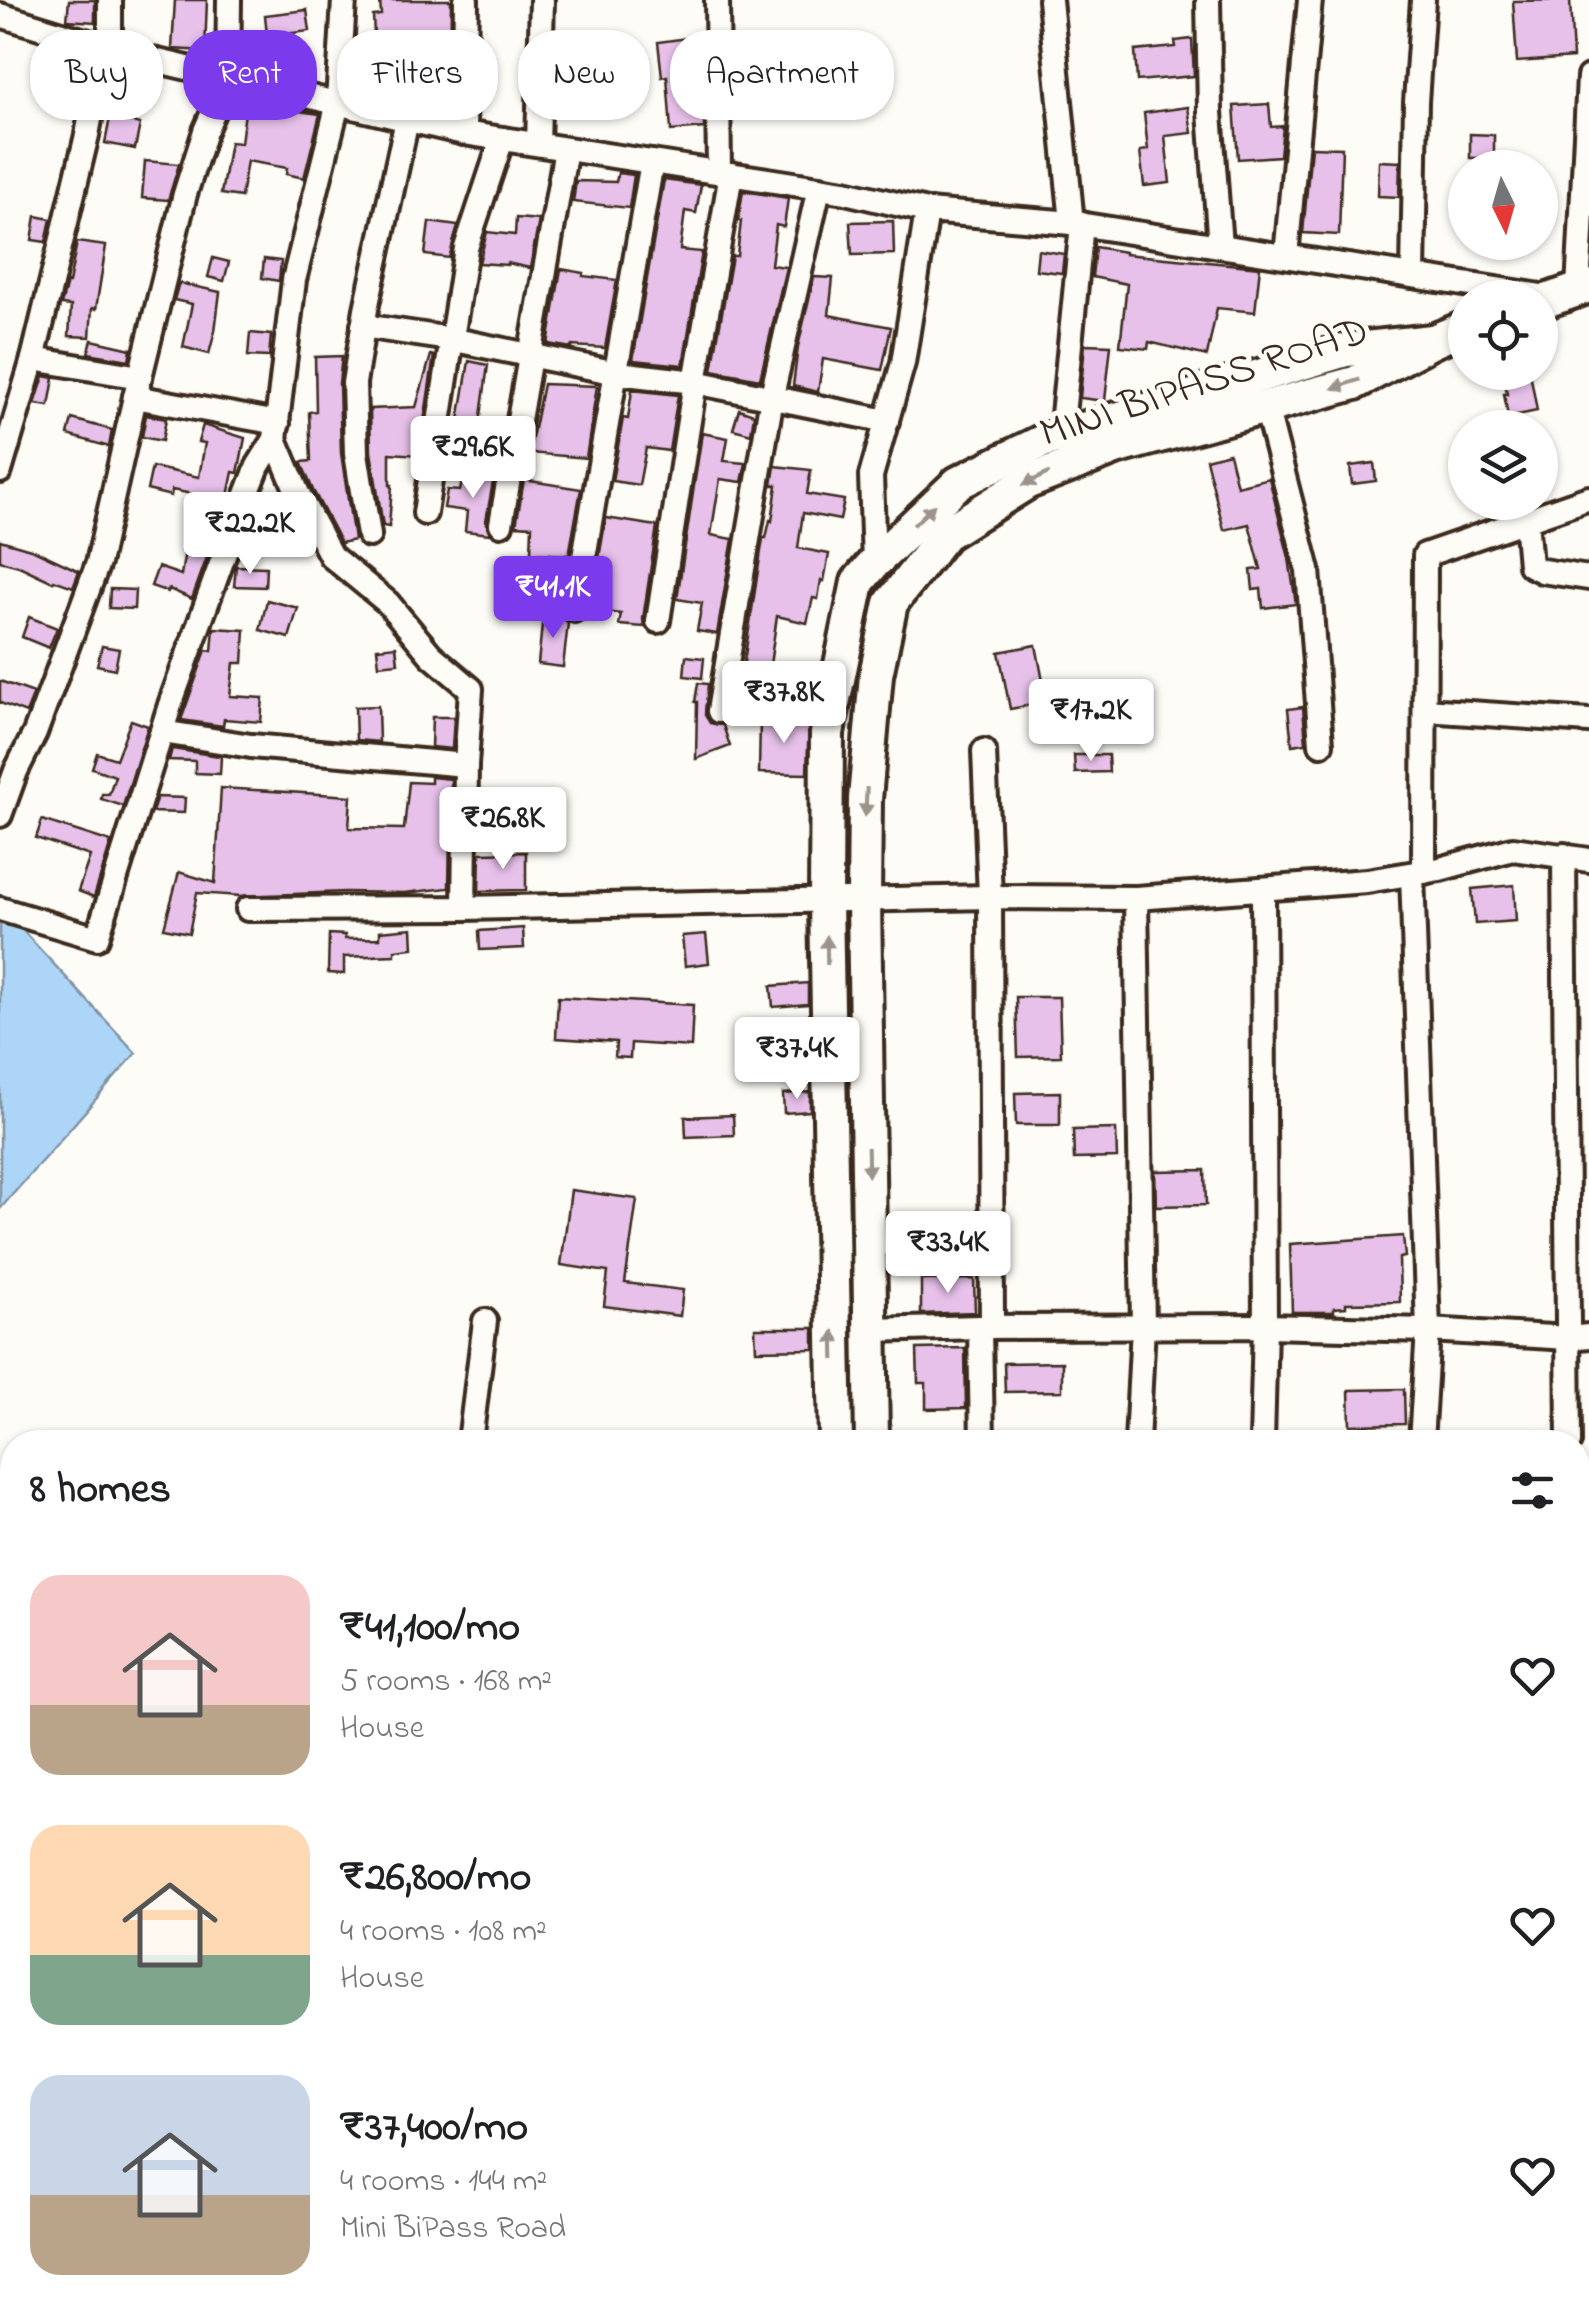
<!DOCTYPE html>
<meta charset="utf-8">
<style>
:root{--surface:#fff;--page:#f6f6f6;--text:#202124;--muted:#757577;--accent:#7c3aed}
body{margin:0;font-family:"Indie Flower",sans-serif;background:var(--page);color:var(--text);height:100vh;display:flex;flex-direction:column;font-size:38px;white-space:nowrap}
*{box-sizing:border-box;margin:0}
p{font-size:32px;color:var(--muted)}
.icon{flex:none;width:55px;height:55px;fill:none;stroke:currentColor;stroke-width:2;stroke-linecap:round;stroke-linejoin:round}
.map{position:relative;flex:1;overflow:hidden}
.panel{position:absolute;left:0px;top:1430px;width:1590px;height:892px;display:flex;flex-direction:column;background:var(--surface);border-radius:40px 40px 0 0;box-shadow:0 2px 8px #0004}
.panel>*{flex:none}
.banner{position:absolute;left:30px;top:30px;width:1000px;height:90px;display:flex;gap:20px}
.needle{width:65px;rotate:175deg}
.tools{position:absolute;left:1448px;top:150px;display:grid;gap:20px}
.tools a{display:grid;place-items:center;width:110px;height:110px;border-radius:50%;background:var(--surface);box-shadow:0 2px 8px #0004;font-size:50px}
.price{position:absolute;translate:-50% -85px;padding:0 22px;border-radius:10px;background:#fff;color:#222;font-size:32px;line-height:65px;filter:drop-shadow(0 2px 5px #0008)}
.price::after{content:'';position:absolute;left:50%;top:60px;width:30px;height:22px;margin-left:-15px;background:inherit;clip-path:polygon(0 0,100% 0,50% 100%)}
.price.current{background:var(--accent);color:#fff}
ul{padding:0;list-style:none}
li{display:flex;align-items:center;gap:30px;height:250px;padding:0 30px}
li span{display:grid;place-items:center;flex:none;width:280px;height:200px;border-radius:30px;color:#555}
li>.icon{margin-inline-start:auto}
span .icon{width:120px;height:120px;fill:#fffc;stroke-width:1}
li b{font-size:42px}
h2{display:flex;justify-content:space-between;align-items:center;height:120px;padding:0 30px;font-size:42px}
.tag{padding:0 35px;border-radius:40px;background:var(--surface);box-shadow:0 2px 8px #0004;font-size:35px;line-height:90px}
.tag.current{background:var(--accent);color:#fff}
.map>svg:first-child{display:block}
</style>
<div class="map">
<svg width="1589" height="2321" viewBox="0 0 1589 2321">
<rect width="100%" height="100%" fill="#fdfcf7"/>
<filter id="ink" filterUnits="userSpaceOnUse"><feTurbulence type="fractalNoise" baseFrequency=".01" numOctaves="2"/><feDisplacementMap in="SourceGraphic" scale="20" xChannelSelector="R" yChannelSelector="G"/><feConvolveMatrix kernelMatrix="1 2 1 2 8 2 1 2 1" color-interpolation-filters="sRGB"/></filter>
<g filter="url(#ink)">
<!-- water -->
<path fill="#add5f7" stroke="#7f91a0" stroke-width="2.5" d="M0,906L136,1053L0,1209Z"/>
<!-- building -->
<g fill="#e7c1ea" stroke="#3b2a1e" stroke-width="2.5">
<path d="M69,0H95V22L67,20Z"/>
<path d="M175,0H207L205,51L172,49Z"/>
<path d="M380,0H451L450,96L423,93L422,104L405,103L406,95L387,96L385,73H381L380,35H374L373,16L381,15Z"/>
<path d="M1570,0L1573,58L1517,62L1513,1Z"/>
<path d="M307,10L310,31L267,36L265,15Z"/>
<path d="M695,37L700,74H703L704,128L671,131L667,76L662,77L658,42Z"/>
<path d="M1192,39L1194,76L1137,81L1135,51L1176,47L1175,41Z"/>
<path d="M44,52L86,59L78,100L37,94Z"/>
<path d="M116,66L127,69L123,96L110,94Z"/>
<path d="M246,104L320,114L304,178L286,174L287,168L247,161L241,197L221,194L230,142L241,143Z"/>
<path d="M1269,104L1271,127L1283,126L1280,156L1238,159L1234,106Z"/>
<path d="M1188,107L1192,133L1165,136L1170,183L1144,186L1140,151L1148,150L1144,113Z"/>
<path d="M110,118L140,124L135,149L105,143Z"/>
<path d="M1470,134L1494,135V158H1470Z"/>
<path d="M1311,147L1342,148L1339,235L1303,233Z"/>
<path d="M145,161L179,164L168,200L142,198Z"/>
<path d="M1379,161L1400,162L1399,197L1378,196Z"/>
<path d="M618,173L634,175L629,208L573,202L576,181L616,182Z"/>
<path d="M664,180L701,185L696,213L685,211L680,250L702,252L683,365L633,360Z"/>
<path d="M743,191L788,198L784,227L776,225L771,265L786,267L760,379L712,370L732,256H737L741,221H738Z"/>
<path d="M36,216L51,219L46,242L32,240Z"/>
<path d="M516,218L539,220L530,268L507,263V265L479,263L487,232L515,235Z"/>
<path d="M893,221L894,254L852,255L850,222Z"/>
<path d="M429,222L458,226L449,258L425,255Z"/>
<path d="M77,242L106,246L96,309L92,308L90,337L69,336L71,306L61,305L67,283H69Z"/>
<path d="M1095,247L1125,252V254L1260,267L1255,312L1217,308L1207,356L1149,342L1148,349L1120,346L1127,284L1092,277Z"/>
<path d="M1038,250L1064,254L1062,273L1036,270Z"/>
<path d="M213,258L229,262L224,281L208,277Z"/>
<path d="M264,259L281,261L279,281L262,278Z"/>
<path d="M561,269L584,273L583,276L617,280L605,348L572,346V348L548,344Z"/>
<path d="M814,277L833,278L829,315L891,327L882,370L823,359L818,392L793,386L798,347Z"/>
<path d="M179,283L220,292L215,331L209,354L183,347L192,304L174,300Z"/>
<path d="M250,333L271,335L269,357L248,356Z"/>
<path d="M92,340L131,349L129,360L88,353Z"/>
<path d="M1085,344L1111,345L1105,401L1080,398Z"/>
<path d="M431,355L434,356L419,455L390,453V485H392L389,527L383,526L371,452L370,409L416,407Z"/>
<path d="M342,356L339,383L341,453L354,540L341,543L313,490L301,462L311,461L309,412L316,411L315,357Z"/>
<path d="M469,361L488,365L480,423L503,425L499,450L474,448L473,453L454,450Z"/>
<path d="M1503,372H1530L1537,411L1508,417L1504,394H1507Z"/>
<path d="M44,376L54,378L49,406L35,404Z"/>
<path d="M543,384L597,386L586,458L529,453Z"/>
<path d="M632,390L678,395L669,451L646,448L639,485L612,481L623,418L628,419Z"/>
<path d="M739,409L754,414L751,434L733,429Z"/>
<path d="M146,415L166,419L162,441L142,437Z"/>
<path d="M72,419L112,430L109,447L68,435Z"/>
<path d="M203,425L245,438L238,473L233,472L227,501L172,490L171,496L147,490L152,467L199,477L205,443L198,442Z"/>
<path d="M702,433L728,438L724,461L746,463L742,482L720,479L711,535L733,539L717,634L697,631L702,603L677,599Z"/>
<path d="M1229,453L1237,486L1269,478L1289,558L1296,604L1263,608L1261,589L1253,590L1251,570L1261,569L1249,524L1224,530L1206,459Z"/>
<path d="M1374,463L1376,481L1352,484L1350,466Z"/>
<path d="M775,466L811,470L807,494L844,500L840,520L803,513L798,548L829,554L824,581L821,580L818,599L813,598L807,623L777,616L767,686H763V716L733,715L738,688H740L763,538H766L770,520L772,521L777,485H772Z"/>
<path d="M464,472L494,476L486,521L490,534L465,531L467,511L444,508L447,490L460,491Z"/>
<path d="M524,480L581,489L569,555L531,553L532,526L516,525Z"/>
<path d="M606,518L657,526L643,619L644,627L619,625L621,614L594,610L596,592L601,593L604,558H599Z"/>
<path d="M297,524L308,545L259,550L260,527L282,528L281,525Z"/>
<path d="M0,540L34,550L79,571L73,587L54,580L53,582L19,566L0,561Z"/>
<path d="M186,545L210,549L192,599L169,589L168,592L151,586L158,567L181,575Z"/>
<path d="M236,566L266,567L265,587L234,586Z"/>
<path d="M110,589L135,590L134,609L109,608Z"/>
<path d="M267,600L298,608L289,638L260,630Z"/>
<path d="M543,615L562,617L568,623L563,667L538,664Z"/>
<path d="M29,617L57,628L49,648L22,637Z"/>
<path d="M214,628L245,630L243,663H234L230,696L263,698L261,722L224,719L223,726L181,720L206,650L212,651Z"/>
<path d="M1036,645L1047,702L1010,709L999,652Z"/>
<path d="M102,646L119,649L115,669L97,665Z"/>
<path d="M396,646L398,663L379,665L377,648Z"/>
<path d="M686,656L704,658L702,678L684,676Z"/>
<path d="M0,681L34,693L26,713L0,703Z"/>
<path d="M698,683L708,684L705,715L710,723L723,725L730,746L696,759L697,702H695Z"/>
<path d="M378,706L379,742L356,740L355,707Z"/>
<path d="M1303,707L1306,743L1292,745L1288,709Z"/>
<path d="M432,717H454L452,749L431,747Z"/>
<path d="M760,719L809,720L807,774L759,773Z"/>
<path d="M131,720L148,726L123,806L101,799L102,794H109L115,776L92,768L97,753L116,759Z"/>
<path d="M172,749L219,756L221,757L220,774L195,773V761L169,760Z"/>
<path d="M1074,755H1108L1109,772L1075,773Z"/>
<path d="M431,777L451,779L449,888L404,893L345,892L241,896L197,893L189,933L164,928L179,872L215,883L221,788L351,796L349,828L404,829L409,782L431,783Z"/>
<path d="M157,797L185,798L184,813L152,812Z"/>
<path d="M42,820L111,842L94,897L78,891L90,856L36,838Z"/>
<path d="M526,852V890L479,891L480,853Z"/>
<path d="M1514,885L1516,921L1475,924L1472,889Z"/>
<path d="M412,928L413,948L395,950V955L344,957V974L328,973L329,934L345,935V939L380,938V931Z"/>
<path d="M523,928L524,948L480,950L479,931Z"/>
<path d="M706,934L709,963L685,966L682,936Z"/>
<path d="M808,983V1004L773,1007L771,986Z"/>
<path d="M558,997L693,1005L691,1047L631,1043L630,1058L615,1057L616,1042L556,1038Z"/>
<path d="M1016,997H1059L1061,1056L1018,1057Z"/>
<path d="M810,1092V1111L784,1113L783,1094Z"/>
<path d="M1060,1092V1125H1016L1015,1093Z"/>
<path d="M733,1115L734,1135L686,1137L685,1117Z"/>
<path d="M1116,1129L1117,1158L1074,1159L1073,1130Z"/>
<path d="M1205,1170L1206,1205L1156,1206L1155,1171Z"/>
<path d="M571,1190L637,1199L625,1283L683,1290L680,1316L604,1306L608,1272L561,1265Z"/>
<path d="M1403,1236L1405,1257L1399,1258L1400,1302L1346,1303V1307L1334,1308V1312H1292L1290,1244Z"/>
<path d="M974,1279L975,1312L921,1314V1280Z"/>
<path d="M755,1328H814V1349L756,1350Z"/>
<path d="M965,1348L966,1408L926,1409V1383H918L917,1349Z"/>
<path d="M1062,1362V1391L1005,1392L1004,1363Z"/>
<path d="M1404,1389L1405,1424L1350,1425L1349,1390Z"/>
</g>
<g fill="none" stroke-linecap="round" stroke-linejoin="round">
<!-- street casing -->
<g stroke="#3b2a1e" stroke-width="30">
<g id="street">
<path d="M110,0V49"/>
<path d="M717,0L719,172"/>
<path d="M1050,0L1072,223"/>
<path d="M1208,0L1210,112L1220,246"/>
<path d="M0,15L128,54L464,133L845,192L927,211"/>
<path d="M104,47L87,135L33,359L140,377L185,194L205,131L228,78L229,0"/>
<path d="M464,133L466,0"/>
<path d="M538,144L542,0"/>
<path d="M1286,256L1310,0"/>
<path d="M1413,276L1416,102L1423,0"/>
<path d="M1578,290L1589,77"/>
<path d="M363,326L450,339L617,373L695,382L887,421"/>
<path d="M138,386L135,397L278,423"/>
<path d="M1266,407L1308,570L1321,744"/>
<path d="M1061,435L1082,224"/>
<path d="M0,471L33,359"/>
<path d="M425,513L466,248L502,139"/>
<path d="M1526,520L1530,565L1542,571L1589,578"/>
<path d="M501,524L566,149"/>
<path d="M369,535L356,453L354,383L366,309L407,120"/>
<path d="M874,563L871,476L903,363L927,211L1072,223L1554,298"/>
<path d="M575,610L652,162"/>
<path d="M658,621L695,382L731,174"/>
<path d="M1425,710L1589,721"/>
<path d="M719,711L773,391L819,188"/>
<path d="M162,732L251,746L466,765"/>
<path d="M984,751L990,897L992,1327"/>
<path d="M0,815L16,771L35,733L98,563L135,397"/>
<path d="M1564,855L1569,1442"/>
<path d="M1424,872L1425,555L1589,498"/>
<path d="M1412,874L1428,1330L1421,1442"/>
<path d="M1136,898L1143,1326L1137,1442"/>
<path d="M464,908L990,897L1136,898L1367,881L1440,869L1513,849L1589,860"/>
<path d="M0,909L97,938L171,702L235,525L258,466L275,439L294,280L338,103L344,0"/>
<path d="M248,909L464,908L466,765L471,689L431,655L388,603L331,556L299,496L275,439"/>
<path d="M871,1330L980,1327"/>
<path d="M470,1442L485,1321"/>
<path d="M982,1442L980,1327L1265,1326L1428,1330L1569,1338L1589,1336"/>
<path d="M1262,1442L1265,1326L1263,889"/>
<path d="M0,1769L12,1770"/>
<path d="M1578,1809L1589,1808"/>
<path d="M0,2244L12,2156"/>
<path d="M485,2310L693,2314L739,2310"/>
<path d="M1130,2310V2321"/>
<path d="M1265,2310V2321"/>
<path d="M1409,2310V2321"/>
<path d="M1485,2310L1520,2321"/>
<path d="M985,2321V2310"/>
<path d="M1578,2321L1589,2245"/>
</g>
</g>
<!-- secondary casing -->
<g stroke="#3b2a1e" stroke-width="40">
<g id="secondary">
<path d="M1540,303L1589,286"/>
<path d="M836,1442L826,902L827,733L858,582L874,563L958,483L1043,441L1346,350L1433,341"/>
<path d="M872,1442L864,901L865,799L876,675L891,603L945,534L1028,482L1115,448L1355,383L1433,341L1465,328"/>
<path d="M860,2310V2321"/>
<path d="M832,2321L833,2310"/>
</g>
</g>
<!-- street -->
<use href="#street" stroke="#fdfcf7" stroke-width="22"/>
<!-- secondary -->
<use href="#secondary" stroke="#fdfcf7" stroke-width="32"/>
</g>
<!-- one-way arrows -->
<defs><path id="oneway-solid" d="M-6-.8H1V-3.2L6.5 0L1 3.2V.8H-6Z" transform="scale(2.5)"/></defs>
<g fill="#9c938a">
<use href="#oneway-solid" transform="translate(1346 384) rotate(162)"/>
<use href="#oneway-solid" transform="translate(1036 479) rotate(154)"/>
<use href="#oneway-solid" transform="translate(924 515) rotate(-44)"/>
<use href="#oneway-solid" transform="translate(866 802) rotate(93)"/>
<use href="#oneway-solid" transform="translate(827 950) rotate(-91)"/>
<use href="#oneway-solid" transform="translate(868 1162) rotate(89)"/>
<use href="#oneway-solid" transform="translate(834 1345) rotate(-91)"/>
</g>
</g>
<g text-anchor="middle" stroke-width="10" stroke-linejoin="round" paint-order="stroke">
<!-- street labels -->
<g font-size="42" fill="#3b2a1e" stroke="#fdfcf7">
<text transform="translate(1203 379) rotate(-18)" y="15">MINI BIPASS ROAD</text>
</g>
</g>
</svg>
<div class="tools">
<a><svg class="needle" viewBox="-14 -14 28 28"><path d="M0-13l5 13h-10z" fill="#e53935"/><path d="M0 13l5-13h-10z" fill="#757577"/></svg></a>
<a><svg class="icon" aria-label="locate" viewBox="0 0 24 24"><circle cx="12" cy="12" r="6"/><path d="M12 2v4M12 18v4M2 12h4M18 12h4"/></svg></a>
<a><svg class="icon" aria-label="layers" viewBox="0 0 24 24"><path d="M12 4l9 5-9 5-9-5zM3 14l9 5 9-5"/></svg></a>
</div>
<b class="price" style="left:473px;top:501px">₹29.6K</b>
<b class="price" style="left:250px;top:577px">₹22.2K</b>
<b class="price current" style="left:553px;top:641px">₹41.1K</b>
<b class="price" style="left:784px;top:746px">₹37.8K</b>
<b class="price" style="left:1091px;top:764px">₹17.2K</b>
<b class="price" style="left:503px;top:872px">₹26.8K</b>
<b class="price" style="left:797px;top:1102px">₹37.4K</b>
<b class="price" style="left:948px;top:1296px">₹33.4K</b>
<div class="banner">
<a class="tag">Buy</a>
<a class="tag current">Rent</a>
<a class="tag">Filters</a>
<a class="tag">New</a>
<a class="tag">Apartment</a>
</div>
<section class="panel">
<h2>8 homes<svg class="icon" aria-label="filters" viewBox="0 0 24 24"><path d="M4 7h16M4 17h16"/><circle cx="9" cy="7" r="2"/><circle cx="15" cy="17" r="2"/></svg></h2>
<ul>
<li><span style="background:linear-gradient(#f6c9c9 65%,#b9a48a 0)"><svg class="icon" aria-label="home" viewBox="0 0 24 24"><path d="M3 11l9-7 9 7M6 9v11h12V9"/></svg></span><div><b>₹41,100/mo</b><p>5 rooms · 168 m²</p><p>House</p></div><svg class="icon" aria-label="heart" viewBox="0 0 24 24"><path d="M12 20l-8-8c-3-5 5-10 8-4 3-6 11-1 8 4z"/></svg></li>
<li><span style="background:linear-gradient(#ffd9b3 65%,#7fa58c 0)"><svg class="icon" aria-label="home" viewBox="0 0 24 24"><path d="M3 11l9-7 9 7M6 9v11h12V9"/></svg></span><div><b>₹26,800/mo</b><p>4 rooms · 108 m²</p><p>House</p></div><svg class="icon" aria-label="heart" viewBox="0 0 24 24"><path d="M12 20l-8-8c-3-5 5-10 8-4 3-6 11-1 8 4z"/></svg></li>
<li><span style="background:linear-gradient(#c9d6e8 60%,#b9a48a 0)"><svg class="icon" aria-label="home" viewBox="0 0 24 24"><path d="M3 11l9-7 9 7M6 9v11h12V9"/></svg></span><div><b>₹37,400/mo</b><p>4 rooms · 144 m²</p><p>Mini BiPass Road</p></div><svg class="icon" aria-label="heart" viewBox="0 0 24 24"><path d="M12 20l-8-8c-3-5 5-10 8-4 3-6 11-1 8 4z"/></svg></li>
</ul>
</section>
</div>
